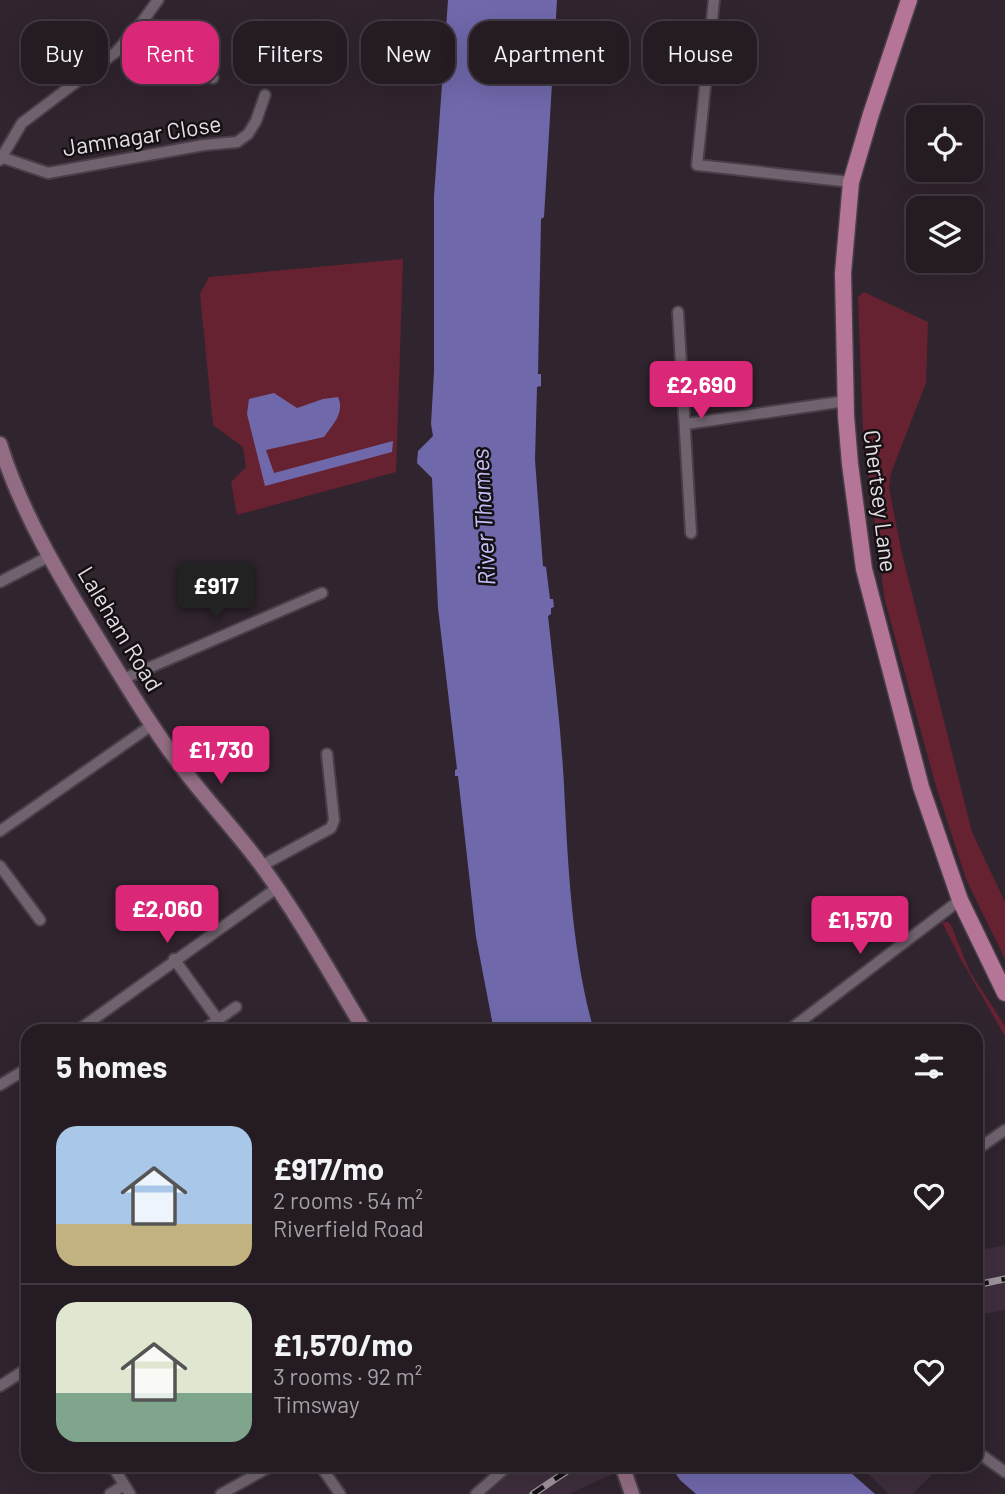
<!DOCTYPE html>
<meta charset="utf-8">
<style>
:root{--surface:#241b23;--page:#302830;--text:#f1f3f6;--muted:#a3a1a6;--line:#413941;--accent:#db2777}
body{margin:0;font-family:Barlow,sans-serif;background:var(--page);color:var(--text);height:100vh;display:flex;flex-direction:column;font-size:26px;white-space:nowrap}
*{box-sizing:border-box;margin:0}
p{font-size:23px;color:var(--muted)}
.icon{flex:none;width:38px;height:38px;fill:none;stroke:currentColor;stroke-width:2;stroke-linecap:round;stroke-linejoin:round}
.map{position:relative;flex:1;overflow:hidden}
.sheet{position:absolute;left:21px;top:1024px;width:962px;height:448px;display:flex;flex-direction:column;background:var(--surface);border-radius:21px;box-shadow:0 7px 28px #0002,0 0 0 2px var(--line)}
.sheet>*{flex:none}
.banner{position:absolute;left:21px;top:21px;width:964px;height:63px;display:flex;gap:14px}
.buttons{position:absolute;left:906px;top:105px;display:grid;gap:14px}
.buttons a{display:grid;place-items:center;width:77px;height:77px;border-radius:14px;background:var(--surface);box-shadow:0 7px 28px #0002,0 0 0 2px var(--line);font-size:35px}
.price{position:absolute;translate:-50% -60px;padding:0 16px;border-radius:7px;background:var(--accent);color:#fff;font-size:23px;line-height:46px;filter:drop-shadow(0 2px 4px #0008)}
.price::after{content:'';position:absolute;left:50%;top:42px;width:21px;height:16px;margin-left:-10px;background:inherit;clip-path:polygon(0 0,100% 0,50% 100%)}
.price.current{background:#222;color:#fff}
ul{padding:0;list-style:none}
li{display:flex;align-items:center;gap:21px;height:175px;padding:0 35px}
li+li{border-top:2px solid var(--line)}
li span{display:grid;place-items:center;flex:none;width:196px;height:140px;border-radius:21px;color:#555}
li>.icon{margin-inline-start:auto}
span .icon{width:84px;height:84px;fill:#fffc;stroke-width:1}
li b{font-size:30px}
h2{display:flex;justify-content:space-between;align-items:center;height:84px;padding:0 35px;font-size:30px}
.tag{padding:0 24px;border-radius:21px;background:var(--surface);box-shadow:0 7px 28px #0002,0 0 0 2px var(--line);font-size:24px;line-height:63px}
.tag.current{background:var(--accent);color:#fff}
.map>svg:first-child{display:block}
</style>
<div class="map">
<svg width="1005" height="1494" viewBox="0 0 1005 1494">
<rect width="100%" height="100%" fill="#30242f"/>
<!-- built -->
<g fill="#3e2e3d">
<path d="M1005,1245V1310L977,1315V1251Z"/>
<path d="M520,1465H597L613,1474L569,1494H487Z"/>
<path d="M859,1465H942L912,1494H889Z"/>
</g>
<!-- green -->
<g fill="#662231">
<path d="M403,259L396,472L237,515L231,482L246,467L243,447L213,425L200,294L209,277Z"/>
<path d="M864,292L928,322L926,383L891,473L889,487L901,550L972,832L1005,902V959L966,879L936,786L885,601L863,433L858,297Z"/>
<path d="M942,922H948L951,925L970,972L1005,1026V1036L960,958Z"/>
</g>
<!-- water -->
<g fill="#6f68ab">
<path d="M448,0H557L544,217L541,219L538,374H541V386L537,387L535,460L543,566L546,567L550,599H553L554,607L551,608V614L548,616C554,672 561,728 564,785C568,867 572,953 594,1031H494L476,937L458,776H455V770L457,769L438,608L432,478L417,463L418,451L433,436L431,424L434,372V196Z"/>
<path d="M274,393L297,408L323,399L338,397C345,413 333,424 324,437L266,450L274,473L393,441L392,452L265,486L247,414L249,399Z"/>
<path d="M670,1465H842L875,1494H696L680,1480Z"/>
</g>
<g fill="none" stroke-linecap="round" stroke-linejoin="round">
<!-- minor casing -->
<g stroke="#493f48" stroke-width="14">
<g id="minor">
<path d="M714,0L697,165L851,182"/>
<path d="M139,26L213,78"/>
<path d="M1,157L48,173L204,145L237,142L248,134L256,121L265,95"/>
<path d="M0,160L22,123L116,52L139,26L158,0"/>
<path d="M678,312L691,533"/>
<path d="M686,424L846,401"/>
<path d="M0,582L50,556"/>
<path d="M123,679L322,593"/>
<path d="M0,831L152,725"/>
<path d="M0,866L40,920"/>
<path d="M261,866L331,828L334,820L327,754"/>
<path d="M174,959L218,1020"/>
<path d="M77,1031L277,888"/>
<path d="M202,1031L236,1007"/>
<path d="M788,1031L960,900"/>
<path d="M0,1085L28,1068"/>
<path d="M976,1150L1005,1130"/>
<path d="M0,1386L28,1368"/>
<path d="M976,1451L1005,1472"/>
<path d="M112,1465L130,1494"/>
<path d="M320,1465L340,1494"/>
<path d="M110,1494L124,1485"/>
<path d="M221,1494L273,1465"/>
<path d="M476,1494L509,1465"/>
</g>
</g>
<!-- secondary casing -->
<g stroke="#493f48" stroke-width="18">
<g id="secondary">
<path d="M0,444C21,513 63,582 100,642C127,686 153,730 184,770C209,803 237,832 261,865C300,918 331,975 365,1031"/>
<path d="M622,1465L632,1494"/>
</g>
</g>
<!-- primary casing -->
<g stroke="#493f48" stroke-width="19">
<path id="primary" d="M909,0L871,114L851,182L843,273L846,416L850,464L864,569L921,787L960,900L1005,993"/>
</g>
<!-- minor -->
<use href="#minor" stroke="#70636f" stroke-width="10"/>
<!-- secondary -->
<use href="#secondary" stroke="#926c83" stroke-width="14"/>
<!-- primary -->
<use href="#primary" stroke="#b47597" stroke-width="16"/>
<!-- rail casing -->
<g stroke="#9d939c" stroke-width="7">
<g id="rail">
<path d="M976,1285L1005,1279"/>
<path d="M533,1494L576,1465"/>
</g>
</g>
<!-- rail -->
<use href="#rail" stroke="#151014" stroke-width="4.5" stroke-dasharray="13" stroke-linecap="butt"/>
</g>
<g text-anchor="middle" stroke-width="5" stroke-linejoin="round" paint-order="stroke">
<!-- street labels -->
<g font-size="23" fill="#e6dee5" stroke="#151014">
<text transform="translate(142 136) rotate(-9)" y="8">Jamnagar Close</text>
<text transform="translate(880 501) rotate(83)" y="8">Chertsey Lane</text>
<text transform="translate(120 629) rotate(59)" y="8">Laleham Road</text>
</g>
<!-- water labels -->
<g font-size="24" font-style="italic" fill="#c5c1fa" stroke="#151014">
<text transform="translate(484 517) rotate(-93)" y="8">River Thames</text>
</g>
</g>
</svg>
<div class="buttons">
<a><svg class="icon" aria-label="locate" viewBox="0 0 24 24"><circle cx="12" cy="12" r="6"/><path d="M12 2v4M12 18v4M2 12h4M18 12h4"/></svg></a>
<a><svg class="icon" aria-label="layers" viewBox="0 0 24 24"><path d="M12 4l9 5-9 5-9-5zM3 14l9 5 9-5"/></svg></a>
</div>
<b class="price" style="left:701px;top:421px">£2,690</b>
<b class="price current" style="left:216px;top:622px">£917</b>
<b class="price" style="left:221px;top:786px">£1,730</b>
<b class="price" style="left:167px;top:945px">£2,060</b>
<b class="price" style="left:860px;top:956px">£1,570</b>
<div class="banner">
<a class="tag">Buy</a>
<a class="tag current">Rent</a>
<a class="tag">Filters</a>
<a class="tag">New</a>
<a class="tag">Apartment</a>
<a class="tag">House</a>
</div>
<section class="sheet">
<h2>5 homes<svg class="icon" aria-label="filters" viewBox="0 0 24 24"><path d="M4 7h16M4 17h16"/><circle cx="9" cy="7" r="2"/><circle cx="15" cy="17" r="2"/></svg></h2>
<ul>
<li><span style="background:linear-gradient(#a9c7e8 70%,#c2b280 0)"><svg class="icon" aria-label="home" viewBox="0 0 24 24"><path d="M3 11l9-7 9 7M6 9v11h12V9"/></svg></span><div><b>£917/mo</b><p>2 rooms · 54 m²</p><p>Riverfield Road</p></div><svg class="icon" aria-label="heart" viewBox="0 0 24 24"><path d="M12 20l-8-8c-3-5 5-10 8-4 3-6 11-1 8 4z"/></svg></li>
<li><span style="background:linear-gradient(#dfe7d0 65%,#7fa58c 0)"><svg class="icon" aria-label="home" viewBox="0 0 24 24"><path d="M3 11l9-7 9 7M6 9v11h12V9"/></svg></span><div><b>£1,570/mo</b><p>3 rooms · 92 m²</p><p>Timsway</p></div><svg class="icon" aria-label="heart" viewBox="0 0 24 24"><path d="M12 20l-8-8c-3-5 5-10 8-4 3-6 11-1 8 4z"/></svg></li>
</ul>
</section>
</div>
